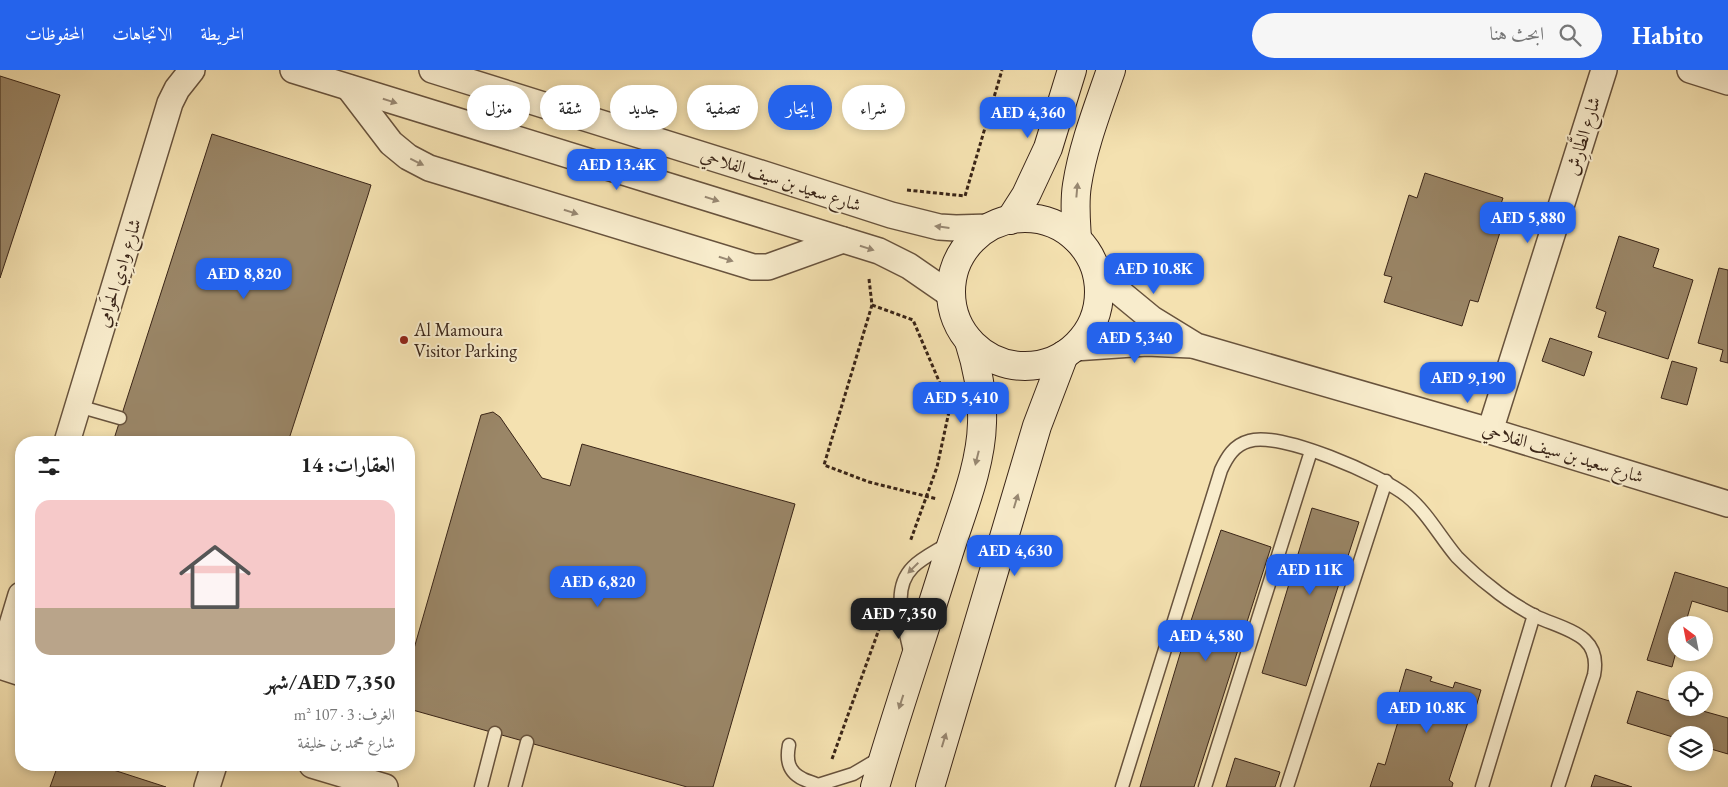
<!DOCTYPE html>
<html lang="ar">
<meta charset="utf-8">
<style>
:root{--surface:#fff;--page:#f6f6f6;--text:#222;--muted:#767676;--line:#e0e0e0;--accent:#2563eb}
body{margin:0;font-family:"EB Garamond",Amiri,serif;background:var(--page);color:var(--text);direction:rtl;height:100vh;display:flex;flex-direction:column;font-size:19px;white-space:nowrap}
*{box-sizing:border-box;margin:0}
p{font-size:16px;color:var(--muted)}
.icon{flex:none;width:28px;height:28px;fill:none;stroke:currentColor;stroke-width:2;stroke-linecap:round;stroke-linejoin:round}
.map{position:relative;flex:1;overflow:hidden;direction:ltr}
.drawer{position:absolute;left:15px;top:366px;width:400px;height:335px;display:flex;flex-direction:column;background:var(--surface);border-radius:20px;box-shadow:0 2px 8px #0003;direction:rtl}
.drawer>*{flex:none}
.banner{position:absolute;left:430px;top:15px;width:475px;height:45px;direction:rtl;display:flex;gap:10px}
.needle{width:32px;rotate:328deg}
.fabs{position:absolute;left:1668px;top:546px;display:grid;gap:10px}
.fabs a{display:grid;place-items:center;width:45px;height:45px;border-radius:50%;background:var(--surface);box-shadow:0 2px 8px #0003;font-size:25px}
.price{position:absolute;translate:-50% -42px;padding:0 11px;border-radius:10px;background:var(--accent);color:#fff;font-size:16px;line-height:32px;filter:drop-shadow(0 1px 2px #0008)}
.price::after{content:'';position:absolute;left:50%;top:30px;width:15px;height:11px;margin-left:-8px;background:inherit;clip-path:polygon(0 0,100% 0,50% 100%)}
.price.selected{background:#222;color:#fff}
ul{padding:0;list-style:none}
li{display:grid;align-content:center;gap:10px;height:265px;padding:0 20px}
li+li{border-top:1px solid var(--line)}
li span{display:grid;place-items:center;height:155px;border-radius:15px;color:#555}
li>.icon{margin-inline-start:auto}
span .icon{width:90px;height:90px;fill:#fffc;stroke-width:1}
li b{font-size:21px}
h2{display:flex;justify-content:space-between;align-items:center;height:60px;padding:0 20px;font-size:21px}
.chip{padding:0 18px;border-radius:22px;background:var(--surface);box-shadow:0 2px 8px #0003;font-size:18px;line-height:45px}
.chip.selected{background:var(--accent);color:#fff}
header{display:flex;align-items:center;gap:30px;box-sizing:border-box;height:70px;padding:0 25px;background:var(--accent);color:#fff}
header strong{font-size:24px}
nav{display:flex;gap:28px;margin-inline-start:auto;font-size:18px}
.search{width:350px;height:45px;background:var(--page);display:flex;align-items:center;gap:12px;box-sizing:border-box;padding:0 18px;border-radius:28px;color:var(--muted);font-size:19px}
.map>svg:first-child{display:block}
</style>
<header>
<strong>Habito</strong>
<div class="search"><svg class="icon" aria-label="search" viewBox="0 0 24 24"><circle cx="10" cy="10" r="6"/><path d="M15 15l6 6"/></svg>ابحث هنا</div>
<nav><a>الخريطة</a><a>الاتجاهات</a><a>المحفوظات</a></nav>
</header>
<div class="map">
<svg width="1728" height="717" viewBox="0 0 1728 717">
<rect width="100%" height="100%" fill="#f4e1b0"/>
<filter id="stains"><feTurbulence type="fractalNoise" baseFrequency=".004" numOctaves="4"/><feColorMatrix values="0 0 0 0 .2 0 0 0 0 .09 0 0 0 0 .02 0 0 0 .5 -.17"/></filter>
<radialGradient id="worn" r=".72"><stop offset=".6" stop-color="#630" stop-opacity="0"/><stop offset="1" stop-color="#630" stop-opacity=".3"/></radialGradient>
<!-- building -->
<g fill="#9a8667" stroke="#392417">
<path d="M0,6L60,25L0,208Z"/>
<path d="M212,64L371,115L368,125L288,372H113Z"/>
<path d="M1425,103L1503,128L1494,154L1502,156L1478,232L1470,230L1462,256L1384,232L1392,207L1384,205L1409,125L1417,128Z"/>
<path d="M1619,166L1659,179L1653,197L1693,210L1668,289L1598,267L1606,242L1596,238Z"/>
<path d="M1719,198L1728,200V293L1720,291L1723,280L1698,273Z"/>
<path d="M1550,268L1592,282L1584,306L1542,291Z"/>
<path d="M1672,291L1697,298L1687,335L1661,328Z"/>
<path d="M493,342L500,347L542,408L570,416L582,374L795,434L713,717H687L409,639V596L481,345Z"/>
<path d="M1312,438L1359,452L1306,616L1262,603Z"/>
<path d="M1221,460L1271,477L1194,717H1140L1180,584Z"/>
<path d="M1675,502L1728,518V542L1692,531L1685,555H1676V582L1672,597L1647,590Z"/>
<path d="M1406,599L1432,607L1430,611L1453,618L1455,612L1481,620L1473,647L1470,646L1449,710L1453,713L1452,717H1370L1378,693L1385,695L1406,625L1399,623Z"/>
<path d="M1637,621L1676,633V638H1692L1728,648V684L1704,677V665H1676V668L1627,653Z"/>
<path d="M1235,688L1280,702L1275,717H1226Z"/>
<path d="M58,695H98L166,717H50Z"/>
<path d="M1595,705L1632,717H1591Z"/>
</g>
<g fill="none" stroke-linecap="round" stroke-linejoin="round">
<!-- service casing -->
<g stroke="#68533d" stroke-width="15">
<g id="service">
<path d="M78,336L120,348"/>
<path d="M910,582C905,555 890,520 913,497C923,487 937,481 949,473"/>
<path d="M789,675C786,690 788,702 803,709C809,712 816,713 821,717"/>
<path d="M818,715L853,704L880,688"/>
<path d="M481,717L495,663"/>
<path d="M515,717L527,672"/>
<path d="M1122,717L1221,400C1227,387 1234,375 1249,371C1280,361 1381,405 1407,426C1427,442 1440,467 1457,487C1468,498 1479,508 1491,517C1504,528 1520,538 1535,546C1565,560 1602,564 1594,605L1558,717"/>
<path d="M1205,717L1311,381"/>
<path d="M1287,717L1386,411"/>
<path d="M1482,717L1534,545"/>
</g>
</g>
<!-- minor casing -->
<g stroke="#68533d" stroke-width="28">
<g id="minor">
<path d="M293,0L879,181L909,196L951,225"/>
<path d="M432,0L767,105L891,145L939,157L956,158L990,157"/>
<path d="M1690,0L1728,12"/>
<path d="M349,18L391,73L408,87L429,98L753,197H768L843,170"/>
<path d="M1095,197L1112,216L1152,249L1196,276L1490,361L1728,434"/>
<path d="M1074,278L1147,273L1191,275"/>
<path d="M1490,361L1604,0"/>
<path d="M67,372L170,33L177,19L192,0"/>
<path d="M0,595L21,525"/>
<path d="M0,596L21,603"/>
<path d="M312,695L385,717"/>
<path d="M207,717L214,695"/>
</g>
</g>
<!-- secondary casing -->
<g stroke="#392417" stroke-width="30">
<g id="secondary">
<circle cx="1025" cy="222" r="74"/>
<path d="M1010,150L1026,125L1048,78L1072,0"/>
<path d="M1077,169C1076,151 1074,133 1077,115C1083,76 1098,38 1111,0"/>
<path d="M875,717C898,638 925,560 949,482C962,441 981,396 982,353C983,325 978,299 969,271"/>
<path d="M930,717L1037,356L1064,285"/>
</g>
</g>
<!-- path -->
<g stroke="#392417" stroke-width="3" stroke-dasharray="4 2.5" stroke-linecap="butt">
<path d="M907,120L965,126L1002,0"/>
<path d="M869,209L872,235L824,395L869,412L937,429"/>
<path d="M872,235L913,250L950,337L937,397L910,472"/>
<path d="M832,689L882,551"/>
</g>
<!-- service -->
<use href="#service" stroke="#f8eccc" stroke-width="12"/>
<!-- minor -->
<use href="#minor" stroke="#f8eccc" stroke-width="25"/>
<!-- secondary -->
<use href="#secondary" stroke="#f8eccc" stroke-width="28"/>
</g>
<!-- one-way arrows -->
<defs><path id="oneway-solid" d="M-6-.8H1V-3.2L6.5 0L1 3.2V.8H-6Z" transform="scale(1.25)"/></defs>
<g fill="#988872">
<use href="#oneway-solid" transform="translate(390 31) rotate(17)"/>
<use href="#oneway-solid" transform="translate(417 92) rotate(26)"/>
<use href="#oneway-solid" transform="translate(1077 120) rotate(-85)"/>
<use href="#oneway-solid" transform="translate(712 129) rotate(17)"/>
<use href="#oneway-solid" transform="translate(571 142) rotate(17)"/>
<use href="#oneway-solid" transform="translate(942 157) rotate(-173)"/>
<use href="#oneway-solid" transform="translate(867 178) rotate(18)"/>
<use href="#oneway-solid" transform="translate(726 189) rotate(17)"/>
<use href="#oneway-solid" transform="translate(977 388) rotate(104)"/>
<use href="#oneway-solid" transform="translate(1016 431) rotate(-73)"/>
<use href="#oneway-solid" transform="translate(913 498) rotate(135)"/>
<use href="#oneway-solid" transform="translate(901 632) rotate(108)"/>
<use href="#oneway-solid" transform="translate(944 670) rotate(-73)"/>
</g>
<!-- markers -->
<circle fill="#8f2418" stroke="#f8eccc" stroke-width="2" cx="404" cy="270" r="5"/>
<g text-anchor="middle" stroke-width="4" stroke-linejoin="round" paint-order="stroke">
<!-- street labels -->
<g font-size="18" fill="#392417" stroke="#f8eccc">
<text transform="translate(1583 66) rotate(-73)" y="6">شارع الطَّارِش</text>
<text transform="translate(781 110) rotate(18)" y="6">شارع سعيد بن سيف الفلاحي</text>
<text transform="translate(119 203) rotate(-73)" y="6">شارع وادِي الحَوامي</text>
<text transform="translate(1563 383) rotate(17)" y="6">شارع سعيد بن سيف الفلاحي</text>
</g>
<!-- poi labels -->
<g font-size="18" fill="#392417" stroke="#f8eccc" text-anchor="start">
<text x="414" y="266">Al Mamoura<tspan x="414" dy="21">Visitor Parking</tspan></text>
</g>
</g>
<rect width="100%" height="100%" filter="url(#stains)"/>
<rect width="100%" height="100%" fill="url(#worn)"/>
</svg>
<div class="fabs">
<a><svg class="needle" viewBox="-14 -14 28 28"><path d="M0-13l5 13h-10z" fill="#e53935"/><path d="M0 13l5-13h-10z" fill="#767676"/></svg></a>
<a><svg class="icon" aria-label="locate" viewBox="0 0 24 24"><circle cx="12" cy="12" r="6"/><path d="M12 2v4M12 18v4M2 12h4M18 12h4"/></svg></a>
<a><svg class="icon" aria-label="layers" viewBox="0 0 24 24"><path d="M12 4l9 5-9 5-9-5zM3 14l9 5 9-5"/></svg></a>
</div>
<b class="price" style="left:1028px;top:69px">AED 4,360</b>
<b class="price" style="left:617px;top:121px">AED 13.4K</b>
<b class="price" style="left:1528px;top:174px">AED 5,880</b>
<b class="price" style="left:1154px;top:225px">AED 10.8K</b>
<b class="price" style="left:244px;top:230px">AED 8,820</b>
<b class="price" style="left:1135px;top:294px">AED 5,340</b>
<b class="price" style="left:1468px;top:334px">AED 9,190</b>
<b class="price" style="left:961px;top:354px">AED 5,410</b>
<b class="price" style="left:1015px;top:507px">AED 4,630</b>
<b class="price" style="left:1310px;top:526px">AED 11K</b>
<b class="price" style="left:598px;top:538px">AED 6,820</b>
<b class="price selected" style="left:899px;top:570px">AED 7,350</b>
<b class="price" style="left:1206px;top:592px">AED 4,580</b>
<b class="price" style="left:1427px;top:664px">AED 10.8K</b>
<div class="banner">
<a class="chip">شراء</a>
<a class="chip selected">إيجار</a>
<a class="chip">تصفية</a>
<a class="chip">جديد</a>
<a class="chip">شقة</a>
<a class="chip">منزل</a>
</div>
<section class="drawer">
<h2>العقارات: 14<svg class="icon" aria-label="filters" viewBox="0 0 24 24"><path d="M4 7h16M4 17h16"/><circle cx="9" cy="7" r="2"/><circle cx="15" cy="17" r="2"/></svg></h2>
<ul>
<li><span style="background:linear-gradient(#f6c9c9 70%,#b9a48a 0)"><svg class="icon" aria-label="home" viewBox="0 0 24 24"><path d="M3 11l9-7 9 7M6 9v11h12V9"/></svg></span><div><b>AED 7,350/شهر</b><p>الغرف: 3 · 107 m²</p><p>شارع محمد بن خليفة</p></div></li>
</ul>
</section>
</div>
